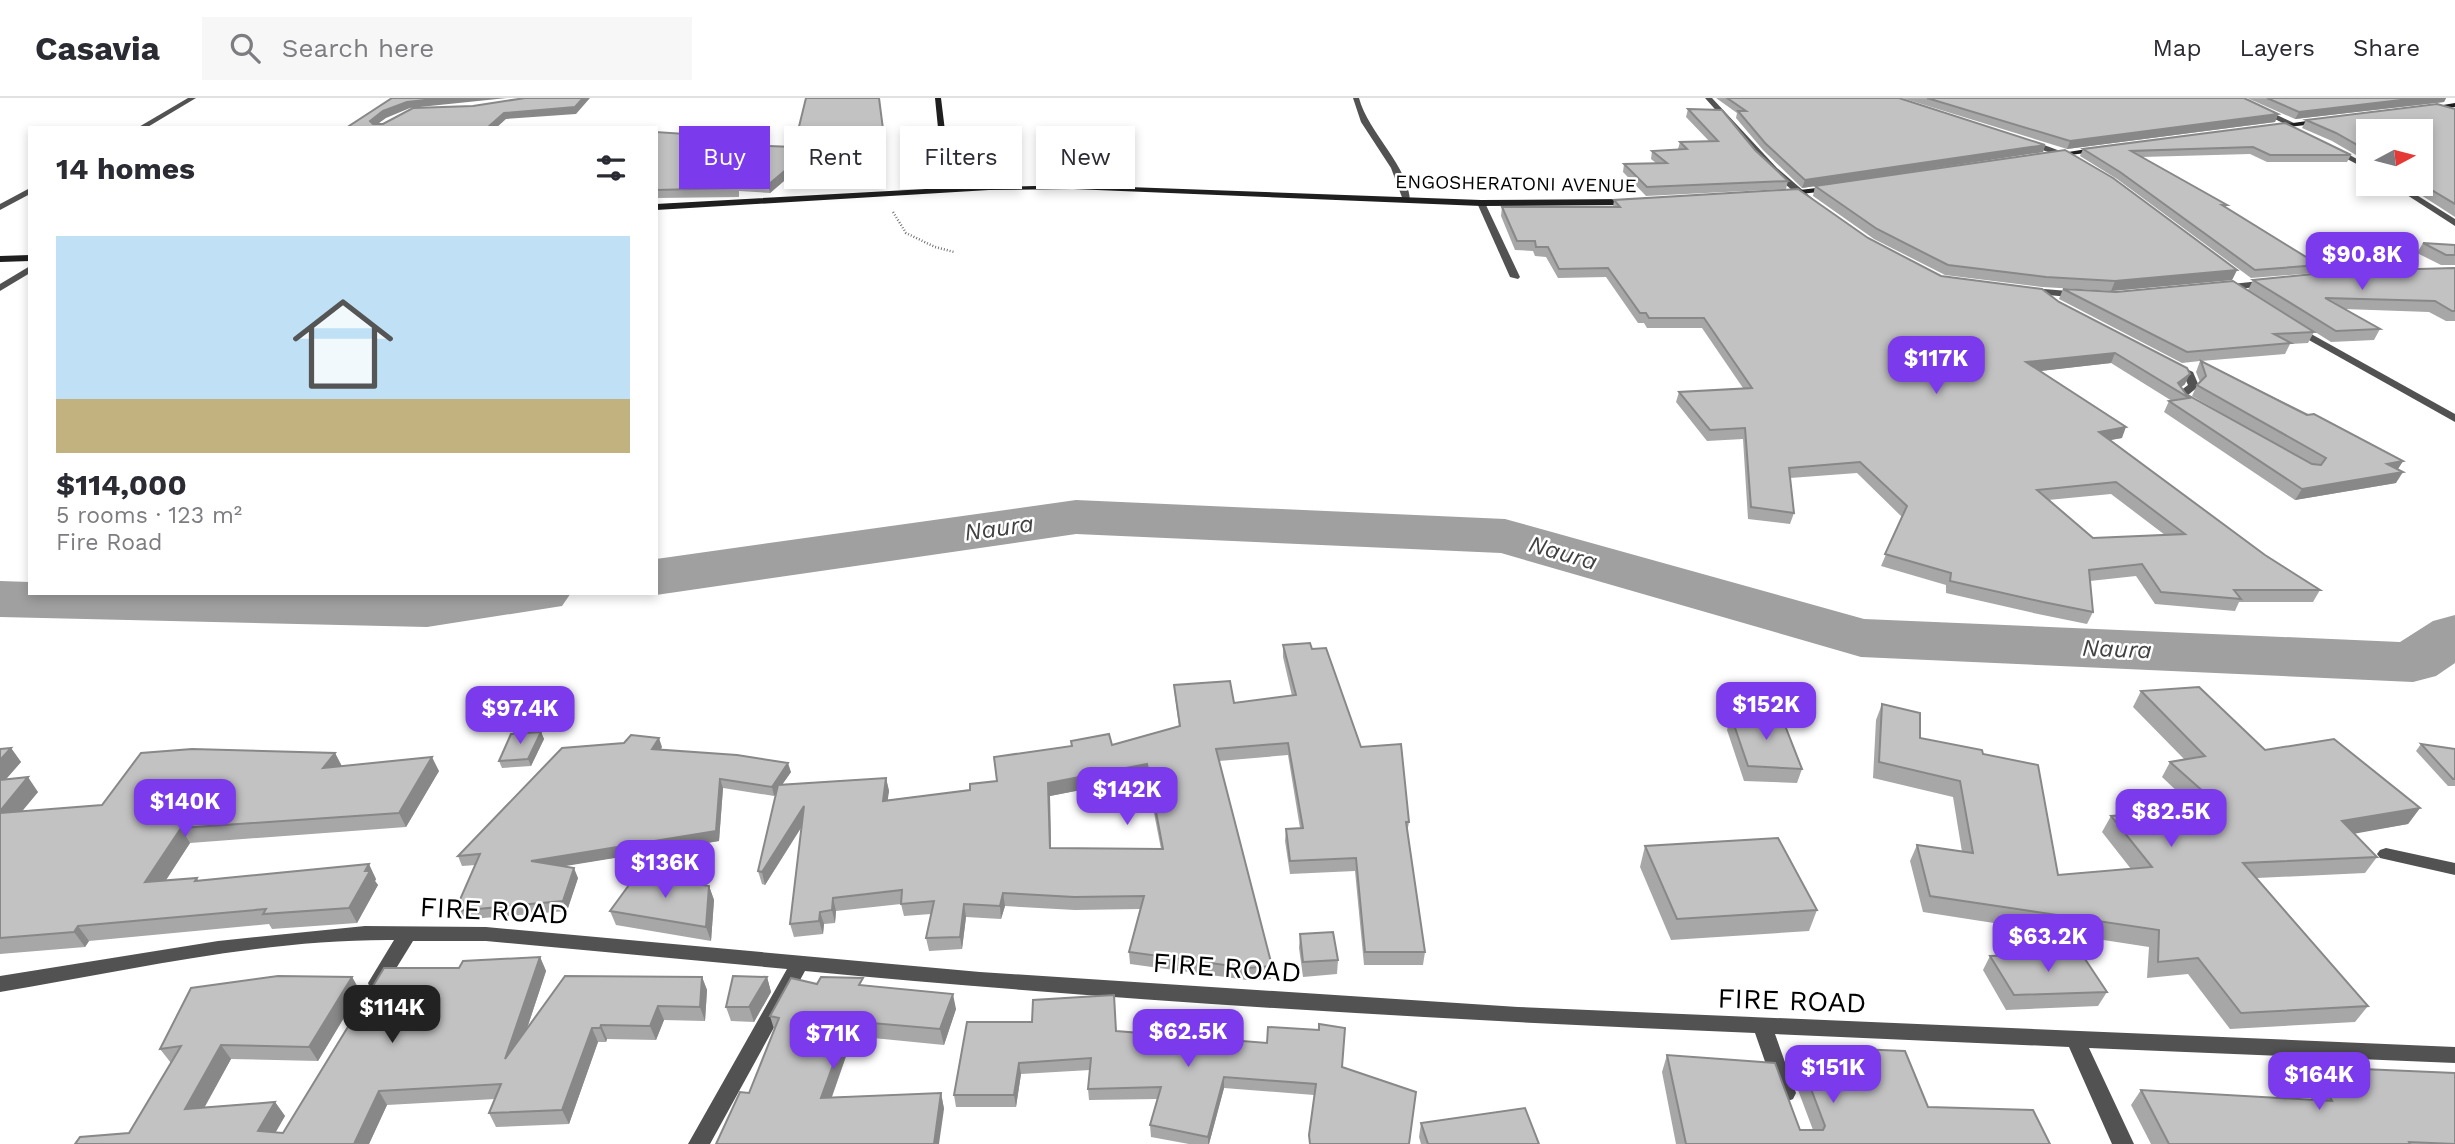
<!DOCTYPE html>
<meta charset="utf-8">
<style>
:root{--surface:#fff;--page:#f7f7f7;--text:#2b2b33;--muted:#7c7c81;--line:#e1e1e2;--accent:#7c3aed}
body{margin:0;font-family:"Work Sans",sans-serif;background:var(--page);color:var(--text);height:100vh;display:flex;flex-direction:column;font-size:26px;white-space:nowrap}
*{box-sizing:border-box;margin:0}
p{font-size:23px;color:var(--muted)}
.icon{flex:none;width:38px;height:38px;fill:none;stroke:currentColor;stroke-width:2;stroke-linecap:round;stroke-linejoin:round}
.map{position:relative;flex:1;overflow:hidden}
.side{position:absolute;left:28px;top:28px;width:630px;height:469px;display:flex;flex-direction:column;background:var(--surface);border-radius:0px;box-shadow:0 4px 10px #0003}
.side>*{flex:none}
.hud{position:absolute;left:679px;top:28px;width:665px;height:63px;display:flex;gap:14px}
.needle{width:46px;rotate:83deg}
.fabs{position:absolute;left:2356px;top:21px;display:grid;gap:14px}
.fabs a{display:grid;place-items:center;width:77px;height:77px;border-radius:0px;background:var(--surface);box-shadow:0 4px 10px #0003;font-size:35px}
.price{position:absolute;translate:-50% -60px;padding:0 16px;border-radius:14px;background:var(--accent);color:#fff;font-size:23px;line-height:46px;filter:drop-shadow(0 2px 4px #0008)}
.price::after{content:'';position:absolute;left:50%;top:42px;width:21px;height:16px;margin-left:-10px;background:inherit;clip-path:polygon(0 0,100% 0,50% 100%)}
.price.active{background:#222;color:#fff}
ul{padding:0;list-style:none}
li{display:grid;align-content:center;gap:14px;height:371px;padding:0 28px}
li span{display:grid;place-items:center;height:217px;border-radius:0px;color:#555}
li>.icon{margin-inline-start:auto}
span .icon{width:126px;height:126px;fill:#fffc;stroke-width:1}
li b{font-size:30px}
h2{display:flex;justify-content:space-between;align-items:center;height:84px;padding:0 28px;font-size:30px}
.chip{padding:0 24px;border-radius:0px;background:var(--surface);box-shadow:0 4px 10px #0003;font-size:24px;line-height:63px}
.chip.active{background:var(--accent);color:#fff}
header{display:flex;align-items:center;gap:42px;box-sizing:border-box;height:98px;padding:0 35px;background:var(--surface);border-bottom:2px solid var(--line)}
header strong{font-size:33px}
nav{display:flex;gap:38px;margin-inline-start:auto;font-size:24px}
.search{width:490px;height:63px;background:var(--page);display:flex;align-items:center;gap:18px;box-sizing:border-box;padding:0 24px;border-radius:0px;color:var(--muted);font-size:26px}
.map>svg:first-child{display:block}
</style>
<header>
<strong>Casavia</strong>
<div class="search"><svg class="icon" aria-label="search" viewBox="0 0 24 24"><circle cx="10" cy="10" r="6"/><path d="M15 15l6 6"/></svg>Search here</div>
<nav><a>Map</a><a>Layers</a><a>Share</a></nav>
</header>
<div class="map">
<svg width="2455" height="1046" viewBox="0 0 2455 1046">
<rect width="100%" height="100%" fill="#fff"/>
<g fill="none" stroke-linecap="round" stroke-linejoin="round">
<!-- river -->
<g fill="#a0a0a0" fill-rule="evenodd">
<path d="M1076,402L1505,421L1864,521L2400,544L2433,523L2455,517V565L2436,578L2413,584L1861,559L1501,455L1076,436L656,497L651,495H656V461Z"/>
<path d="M0,483L30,484V495H571L562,508L427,529L0,519Z"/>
</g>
<!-- path -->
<path stroke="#747474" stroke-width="2.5" stroke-dasharray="1 2" stroke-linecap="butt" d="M893,114L906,135L935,149L954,154"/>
<!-- street -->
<g fill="#525252" fill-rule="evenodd">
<path d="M188,0H196L146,30H137Z"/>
<path d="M1353,0H1359C1368,35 1410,69 1410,104L1403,102L1391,70L1361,24Z"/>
<path d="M1705,0H1712L1777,70L1813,101V105H1807L1771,74Z"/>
<path d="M2232,0H2241L2296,26L2289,28Z"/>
<path d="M2025,42H2031L2079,60L2072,62L2025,46Z"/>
<path d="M2333,48L2368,67V72L2330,52L2329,50Z"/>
<path d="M2390,86H2399L2455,121V128Z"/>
<path d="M30,90V96L0,112V106Z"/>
<path d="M1478,103L1485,105L1520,179L1518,181L1510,179L1477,105Z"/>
<path d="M30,168V175L0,193V186Z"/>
<path d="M2269,182L2274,185L2272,187L2223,193L2218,190L2223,187Z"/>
<path d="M2031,190L2080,194L2085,197L2080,200L2028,195L2026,193Z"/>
<path d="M2295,227L2455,316V324L2291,232L2290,230Z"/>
<path d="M2174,265L2193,274L2199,288L2188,297L2196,305L2194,307H2186L2176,296L2188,287L2184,278L2169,268Z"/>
<path d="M2386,750L2455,765V777L2380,760L2377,756L2380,752Z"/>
<path d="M365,828L486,829L980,874L1518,909L2455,949V965L2089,950L2134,1046H2112L2069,949L1775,936L1796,995L1793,1001L1786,1004L1779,1001L1776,995L1755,935C1438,922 1121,903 805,873L710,1046H688L787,871L486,843H413L384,890L377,893L370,890L368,885L394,842C262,841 130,872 0,894V878L218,843Z"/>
</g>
<!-- secondary -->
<g fill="#1f1f1f" fill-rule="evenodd">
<path d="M935,0H941L952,90L1073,87L1481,102L1630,101L1634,104L1630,107L1481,108L1073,91L989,92L656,112V106L944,90Z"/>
<path d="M2455,5V9L2429,12L2425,10Z"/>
<path d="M2321,21L2324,25L2269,31L2265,29Z"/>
<path d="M2099,49L2103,51L2102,53L2054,59L2050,57Z"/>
<path d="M1833,88L1837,90L1836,92L1783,98L1779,96L1783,94Z"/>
<path d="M30,157V163L0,164V158Z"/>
</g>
</g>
<!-- wall -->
<g fill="#a7a7a7" fill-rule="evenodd">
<path d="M879,0L884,39L834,40L770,95L739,93V99L656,100V34L703,45L794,49Z"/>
<path d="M1716,0H1899L2045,47L2043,54L1802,90L1763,52L1736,20L1737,15Z"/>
<path d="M1902,0H2244L2278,16L2275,24L2067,51Z"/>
<path d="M2247,0H2446L2444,4L2295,21Z"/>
<path d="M1688,11L1755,52L1788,83L1786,91L1646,98L1623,74L1624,66L1656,65L1651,61L1652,53L1678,51L1680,44L1709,43L1686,19Z"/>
<path d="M2455,11V119L2404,86H2420V33H2368V64L2332,43L2302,30L2306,22Z"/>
<path d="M2285,25L2351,57L2347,64H2267L2250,56L2142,59L2227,107L2225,110L2319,167L2315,175L2251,180L2117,81L2080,58L2083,51Z"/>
<path d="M1815,88L2237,172L2232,182L2111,193L2042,189L1945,177L1874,141L1813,98Z"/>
<path d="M1614,102L1868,140L1941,178L2059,204L2185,286L2181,289L2186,296L2264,340L2192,298L2197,287L2200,284L2196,274L2200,263L2182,265L2059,201L2063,191L2314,234L2308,245L2290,246L2285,256L2201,263L2403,363L2398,371L2396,385L2295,402L2164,314L2169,303H2172L2111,265L2039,273L2122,340L2110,342L2265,457L2320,492L2313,504H2239L2235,513L2155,506L2136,478L2090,483L2093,514L2087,526L2038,516L1946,495V487L1881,468L1902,419L1857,375L1790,380L1794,415L1790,426L1748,421L1743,341L1707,343L1676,304L1679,294L1743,290L1702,230H1647L1644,225H1638L1606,179L1558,180L1546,159L1535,158L1533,153L1515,152L1501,118L1502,109H1613ZM2111,396L2165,437L2093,440L2048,402Z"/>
<path d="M2423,145L2455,147V167H2441L2417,155Z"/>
<path d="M2455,170V223H2446L2429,214L2344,211L2380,231L2374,242L2331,244L2248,192L2253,182Z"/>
<path d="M1283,547L1312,551L1361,649L1409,724L1407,735L1425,854L1423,867H1364L1355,773L1290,776L1285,743L1286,731L1300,730L1288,657L1219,663L1272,868L1271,881L1247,882L1130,866L1129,854L1141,811L1075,812L1005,808L1001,821L966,819L962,851L929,853L926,840L931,816L904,818L901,806L836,813L835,825L824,826L823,836L794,839L790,826L801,730L765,787L762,786L758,773L776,696L774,698L723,690L719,743L562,768L578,780L567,813L460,822L455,813L476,767L462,768L458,758L662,649L661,651L791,674L782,687L886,680L889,693L887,702L970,692L997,683L1071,648V643L1112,647L1179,628L1175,599L1174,587L1234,605L1292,598L1283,559ZM1147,679L1161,751L1051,750L1050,698Z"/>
<path d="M2141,593L2265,652L2420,710L2408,726L2354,735L2377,759L2365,775L2257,780L2368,908L2355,924L2230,931L2188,876L2147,880L2149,849L1923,814L1910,763L1917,747L1962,754L1953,699L1873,680L1876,622L1882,606L1920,640L1983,656L2058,777L2131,771L2102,734L2111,718L2199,714L2162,679L2170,664L2184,661L2133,609Z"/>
<path d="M1731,618L1802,671L1797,685L1744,683L1727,632Z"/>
<path d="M541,634L544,641L531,668L502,670L499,663Z"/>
<path d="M2421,646L2455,651V688H2448L2416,653Z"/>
<path d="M11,650L21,664L6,681L38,694L22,713L102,707L335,655L342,668L439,673L406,729L190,745L166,782L197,780L198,782L376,781L375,783L378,787L357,825L272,831L269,826L89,843L85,849L0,856V662Z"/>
<path d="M1645,748L1817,812L1809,833L1671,842L1640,769Z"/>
<path d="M709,788L714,802L711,843L616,827L610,813Z"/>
<path d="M1300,836L1338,862L1337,876L1303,879L1299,850Z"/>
<path d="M1990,858L2107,894L2098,908L2006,912L1983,872Z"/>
<path d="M540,859L546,873L527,931L702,879L707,892L705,923L664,922L656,942L607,941L606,944H598L569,1026L496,1029L489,1015L495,1001L387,1007L369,1046L129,1035L171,965L160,951L352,879L360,893L318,963L231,961L204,1009L275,1004L285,1018L275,1034L283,1035L459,870Z"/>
<path d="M767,879L771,894L754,924L731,923L726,909Z"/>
<path d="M817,886L865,888L956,911L944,947L853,938L832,999L941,995L944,1011L749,995L774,931L770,918Z"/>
<path d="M1032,924L1116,933L1342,969L1409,1046H1309L1314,997L1224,990L1209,1046H1189L1151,1039L1150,1027L1158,1001L1089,1002L1088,991L1090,972L1021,976L1016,1009H956L954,997Z"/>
<path d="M1809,949L1928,1009L2050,1046H1676L1662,974L1667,957L1800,1032H1813L1795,984Z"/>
<path d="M2313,966L2339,970L2455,1046H2151L2131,1007L2141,992L2312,1002L2302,981Z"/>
<path d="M1421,1025L1539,1046H1421L1419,1039Z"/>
</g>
<!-- shaded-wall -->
<g fill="#888">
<path d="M443,0H507L410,10L386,20L372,30L370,23L383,13L407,4Z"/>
<path d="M583,0H590L576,16L506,21L496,30H487L504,15Z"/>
<path d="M2418,0H2446L2444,4L2295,21L2299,14Z"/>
<path d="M2278,16L2275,24L2067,51L2070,43Z"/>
<path d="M833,32L834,40L770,95L768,87Z"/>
<path d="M701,37L703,45H688Z"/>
<path d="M2045,47L2043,54L1802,90L1805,82Z"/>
<path d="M2237,172L2232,182L2111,193L2115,183Z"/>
<path d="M2115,255L2111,265L2022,275L2026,264Z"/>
<path d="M2190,276L2185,286L2177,293L2178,285Z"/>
<path d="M2126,329L2122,340L2094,345L2099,334Z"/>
<path d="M2403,363L2396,374L2387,366Z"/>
<path d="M2403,374L2396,385L2295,402L2302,391Z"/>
<path d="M541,634L544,641L531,668L528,661Z"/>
<path d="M659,640L662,649L655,660L652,651Z"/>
<path d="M11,650L21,664L0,688V662Z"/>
<path d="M335,655L342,669L323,670Z"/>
<path d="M432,659L439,673L406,729L399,715Z"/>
<path d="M788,665L791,674L774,698L772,689Z"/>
<path d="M1147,666V679L1050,698L1051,763L1050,750L1048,685Z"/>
<path d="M28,679L38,694L9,729L0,717V713Z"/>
<path d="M886,680L889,693L886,715L883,703Z"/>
<path d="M720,681L723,690L719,743L535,773L531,763Z"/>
<path d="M804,708L807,720L765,787L762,774Z"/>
<path d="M2420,710L2408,726L2331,740L2342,723Z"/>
<path d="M181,730L190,745L155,799L145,784Z"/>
<path d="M369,766L376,781L375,783L378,787L357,825L349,810Z"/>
<path d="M574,770L578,780L567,813L563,803Z"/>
<path d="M709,788L714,802L711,843L706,829Z"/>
<path d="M1003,795L1005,808L1001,821L1000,808Z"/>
<path d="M833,800L836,813L835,825L832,812Z"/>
<path d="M964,806L966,819L962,851L960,839Z"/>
<path d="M820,814L824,826L823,836L819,823Z"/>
<path d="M78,828L89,843L85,849L74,834Z"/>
<path d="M540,859L546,873L512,975L505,961Z"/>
<path d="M352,879L360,893L318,963L309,949Z"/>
<path d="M702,879L707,892L705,923L700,909Z"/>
<path d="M767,879L771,894L754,924L749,909Z"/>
<path d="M953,896L956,911L944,947L940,931Z"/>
<path d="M658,908L664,922L656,942L650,928Z"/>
<path d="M849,923L853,938L826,1015L821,1000Z"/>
<path d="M601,927L607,941L606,944L600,930Z"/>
<path d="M592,930L598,944L569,1026L562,1012Z"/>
<path d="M221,947L231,961L196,1025L185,1011Z"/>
<path d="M1019,965L1021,976L1016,1009L1014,997Z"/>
<path d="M1224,979V990L1209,1046H1208V1039Z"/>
<path d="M379,993L387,1007L369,1046H354Z"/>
<path d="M941,995L944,1011L939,1046H934Z"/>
<path d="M275,1004L285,1018L269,1046L258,1033Z"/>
</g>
<!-- building -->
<g fill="#c2c2c2" stroke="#888" stroke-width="2" fill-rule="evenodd">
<path d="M392,0H443L407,4L383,13L370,23L373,26H383L413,10L473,8L525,0H583L575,9L504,15L487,30H346Z"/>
<path d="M806,0H879L883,31L833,32L768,87L737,85V90L656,92V34L701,37L688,45L794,49Z"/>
<path d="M1727,0H1899L2045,47L1805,82L1765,45L1738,13H1746Z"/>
<path d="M1927,0H2244L2278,16L2070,43Z"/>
<path d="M2267,0H2418L2299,14Z"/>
<path d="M2437,6L2455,11V106L2420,85V33H2368V53L2336,35L2306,22Z"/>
<path d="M1688,11L1722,12L1755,52L1788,83L1647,89L1624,66L1667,65L1652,53L1687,51L1680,44L1718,43Z"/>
<path d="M2285,25L2351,57H2270L2253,49L2131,53L2227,107H2222L2319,167L2255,172L2120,74L2083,51Z"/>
<path d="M2065,52L2113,80L2237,172L2115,183L2046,179L1948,167L1877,131L1815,88Z"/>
<path d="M1798,91L1868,140L1941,178L2042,191L2059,204L2187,270L2190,276L2178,285L2186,296L2312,366L2321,367L2326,360L2197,287L2206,278L2201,263L2307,317L2314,316L2403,363L2387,366L2403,374L2302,391L2169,303L2189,300L2115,255L2026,264L2126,329L2099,334L2265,457L2320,492H2234L2241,501L2161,494L2142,466L2089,472L2093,514L2043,504L1950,483L1951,475L1885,456L1907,408L1860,364L1789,370L1794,415L1751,409L1745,330L1710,332L1679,294L1752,290L1704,220H1649L1646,215H1640L1608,170L1559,171L1548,149H1536L1535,143H1517L1502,109H1620L1614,102ZM2116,384L2185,436L2093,440L2037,392Z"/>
<path d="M2423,145L2455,147V157H2446Z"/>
<path d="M2455,170V213H2452L2435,203L2325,200L2380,231L2336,233L2253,182L2344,173Z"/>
<path d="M2233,183L2314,234L2274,236L2291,245L2187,254L2063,191L2116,194Z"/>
<path d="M1310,545L1312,551L1326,550L1361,649L1401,646L1409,724H1406L1425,854H1365L1356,760L1290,763L1286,731L1303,730L1288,645L1216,651L1272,868L1247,870L1129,854L1144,798L1074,799L1003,795L1000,808L964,806L960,839L926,840L934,803L901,806L902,792L833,800L832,812L820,814L819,823L790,826L804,708L762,774L758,773L778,687L886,680L883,703L970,692V686L997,683L994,659L1072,648L1071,643L1109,636L1112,647L1180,628L1174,587L1230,583L1234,605L1296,597L1283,547ZM1147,666L1163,751L1050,750L1048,685Z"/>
<path d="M2199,589L2265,652L2334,641L2420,710L2342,723L2377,759L2243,765L2368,908L2241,915L2198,860L2158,864L2159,832L1930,798L1917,747L1973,755L1960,683L1879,664L1882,606L1920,615V640L1982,652L1983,656L2038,667L2058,777L2152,769L2111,718L2224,712L2170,664L2205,658L2141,593Z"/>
<path d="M1731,618L1782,620L1802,671L1748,668Z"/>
<path d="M541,634L528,661L499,663L511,636Z"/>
<path d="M631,637L659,640L652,651L737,657L788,665L772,689L720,681L716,733L531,763L574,770L563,803L455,813L480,756L458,758L562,650L624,645Z"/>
<path d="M2421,646L2455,651V681H2453Z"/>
<path d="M11,650L0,662V651Z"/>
<path d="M192,651L335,655L323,670L432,659L399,715L181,730L145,784L197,780L195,783L369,766L365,773H370L349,810L263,816L266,811L78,828L74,834L0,840V715L102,707L141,655Z"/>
<path d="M28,679L0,713V682Z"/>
<path d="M1778,740L1817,812L1677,821L1645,748Z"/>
<path d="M637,776L709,788L706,829L610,813Z"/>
<path d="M1333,834L1338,862L1303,864L1300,836Z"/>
<path d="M2081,855L2107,894L2014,897L1990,858Z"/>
<path d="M540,859L505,961L565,878L702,879L700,909L658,908L650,928L601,927L600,930H592L562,1012L489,1015L501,986L379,993L354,1046H75L80,1039L129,1035L181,948L160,951L191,890L278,878L352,879L309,949L221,947L185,1011L275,1004L258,1033L283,1035L384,870H459L463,863Z"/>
<path d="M733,878L767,879L749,909H726Z"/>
<path d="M821,879L863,880L859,887L953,896L940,931L849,923L821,1000L941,995L934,1046H716L740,994L749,995L779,920L770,918L791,880L817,886Z"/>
<path d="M1114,897L1116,933L1267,945L1268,929L1319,932V926L1345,930L1342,969L1416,994L1409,1046H1310L1309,1037L1316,986L1224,979L1208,1039L1150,1027L1161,989L1088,991L1091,960L1019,965L1014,997H954L967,924H1032L1033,902Z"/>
<path d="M1809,949L1905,953L1928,1009L2033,1012L2050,1046H1686L1667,957L1775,965L1800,1032H1823L1825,1028L1802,967L1816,968Z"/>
<path d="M2313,966L2339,970L2455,975V1046L2409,1044L2410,1046H2169L2141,992L2332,1003Z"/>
<path d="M1525,1010L1539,1046H1428L1421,1025Z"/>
</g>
<g text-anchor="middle" stroke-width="5" stroke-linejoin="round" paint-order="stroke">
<!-- far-street labels -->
<g font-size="19" fill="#000" stroke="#fff">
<text transform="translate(1516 85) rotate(1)" y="7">ENGOSHERATONI AVENUE</text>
</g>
<!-- water labels -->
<g font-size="24" font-style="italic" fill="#414141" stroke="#fff">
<text transform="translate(999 430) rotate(-8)" y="8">Naura</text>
<text transform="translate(1563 455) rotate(16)" y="8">Naura</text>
<text transform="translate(2117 551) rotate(2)" y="8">Naura</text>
</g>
<!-- near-street labels -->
<g font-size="28" fill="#000" stroke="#fff">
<text transform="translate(494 812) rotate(3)" y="10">FIRE ROAD</text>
<text transform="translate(1227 869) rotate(4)" y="10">FIRE ROAD</text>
<text transform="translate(1792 902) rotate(2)" y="10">FIRE ROAD</text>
</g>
</g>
</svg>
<div class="fabs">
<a><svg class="needle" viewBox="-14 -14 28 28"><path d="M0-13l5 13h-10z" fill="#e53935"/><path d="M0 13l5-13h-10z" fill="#7c7c81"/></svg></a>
</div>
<b class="price" style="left:2362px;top:194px">$90.8K</b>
<b class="price" style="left:1936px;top:298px">$117K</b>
<b class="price" style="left:1766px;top:644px">$152K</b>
<b class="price" style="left:520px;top:648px">$97.4K</b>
<b class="price" style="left:1127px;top:729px">$142K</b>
<b class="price" style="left:185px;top:741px">$140K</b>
<b class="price" style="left:2171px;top:751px">$82.5K</b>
<b class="price" style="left:665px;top:802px">$136K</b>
<b class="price" style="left:2048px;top:876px">$63.2K</b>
<b class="price active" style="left:392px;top:947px">$114K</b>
<b class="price" style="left:1188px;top:971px">$62.5K</b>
<b class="price" style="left:833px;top:973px">$71K</b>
<b class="price" style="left:1833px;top:1007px">$151K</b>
<b class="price" style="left:2319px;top:1014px">$164K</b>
<div class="hud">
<a class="chip active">Buy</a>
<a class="chip">Rent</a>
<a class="chip">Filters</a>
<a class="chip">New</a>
</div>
<section class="side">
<h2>14 homes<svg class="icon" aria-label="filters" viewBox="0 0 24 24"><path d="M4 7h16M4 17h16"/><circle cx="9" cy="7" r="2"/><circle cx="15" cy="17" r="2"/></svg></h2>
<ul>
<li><span style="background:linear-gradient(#bfe0f5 75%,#c2b280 0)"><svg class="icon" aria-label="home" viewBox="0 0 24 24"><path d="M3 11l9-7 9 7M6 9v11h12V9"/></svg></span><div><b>$114,000</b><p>5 rooms · 123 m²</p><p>Fire Road</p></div></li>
</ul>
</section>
</div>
